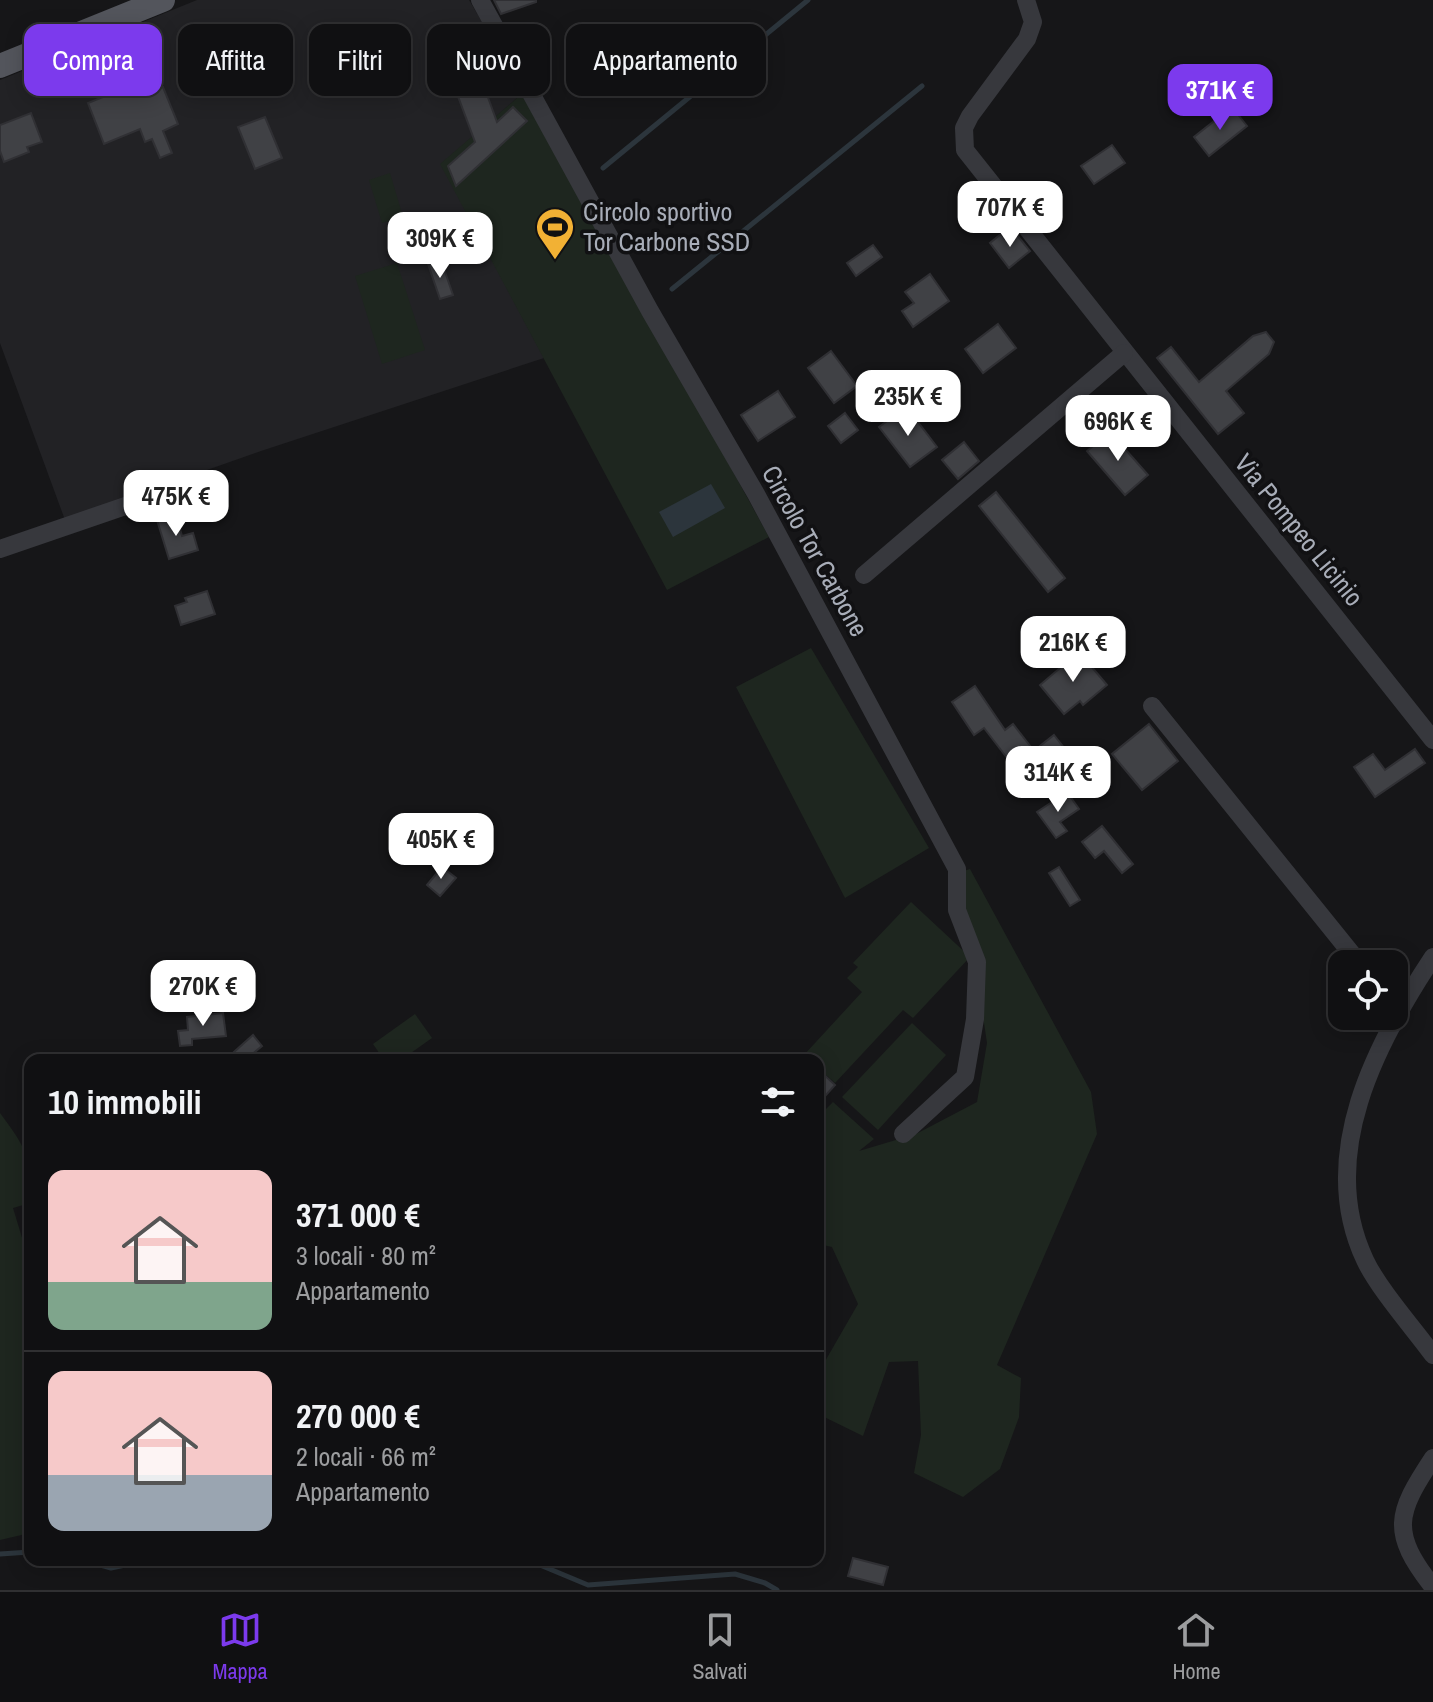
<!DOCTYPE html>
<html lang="it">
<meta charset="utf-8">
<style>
:root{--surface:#101012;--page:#19191b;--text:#f1f3f6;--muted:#9c9d9f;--line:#303032;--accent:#7c3aed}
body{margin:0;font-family:"Archivo Narrow",sans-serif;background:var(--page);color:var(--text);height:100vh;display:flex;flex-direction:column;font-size:30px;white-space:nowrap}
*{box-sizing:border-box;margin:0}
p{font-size:26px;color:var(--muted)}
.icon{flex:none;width:44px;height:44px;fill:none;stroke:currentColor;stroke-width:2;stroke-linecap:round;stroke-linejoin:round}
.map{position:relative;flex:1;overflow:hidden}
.details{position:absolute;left:24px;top:1054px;width:800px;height:512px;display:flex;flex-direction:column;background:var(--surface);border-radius:16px;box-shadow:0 4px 20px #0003,0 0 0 2px var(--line)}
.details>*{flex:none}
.banner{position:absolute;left:24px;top:24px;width:800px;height:72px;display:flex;gap:16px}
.tools{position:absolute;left:1328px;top:950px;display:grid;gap:16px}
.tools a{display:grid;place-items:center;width:80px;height:80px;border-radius:16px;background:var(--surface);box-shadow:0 4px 20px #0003,0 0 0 2px var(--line);font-size:40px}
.price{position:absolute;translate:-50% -68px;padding:0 18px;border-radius:16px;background:#fff;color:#222;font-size:26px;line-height:52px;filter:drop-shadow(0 2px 4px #0008)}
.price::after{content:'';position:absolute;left:50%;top:48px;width:24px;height:18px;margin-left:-12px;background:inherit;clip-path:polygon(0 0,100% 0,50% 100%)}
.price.selected{background:var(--accent);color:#fff}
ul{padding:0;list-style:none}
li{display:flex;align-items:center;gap:24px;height:200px;padding:0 24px}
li+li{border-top:2px solid var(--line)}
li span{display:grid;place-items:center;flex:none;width:224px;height:160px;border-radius:16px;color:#555}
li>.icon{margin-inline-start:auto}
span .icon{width:96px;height:96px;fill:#fffc;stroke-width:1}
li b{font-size:34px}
h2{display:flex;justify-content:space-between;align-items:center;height:96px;padding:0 24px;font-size:34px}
.chip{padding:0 28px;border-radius:16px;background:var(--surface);box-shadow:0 4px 20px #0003,0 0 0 2px var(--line);font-size:28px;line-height:72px}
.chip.selected{background:var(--accent);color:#fff}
.menu{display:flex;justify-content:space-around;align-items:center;height:112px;border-top:2px solid var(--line);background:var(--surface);font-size:22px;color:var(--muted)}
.menu a{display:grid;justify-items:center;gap:4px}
.menu .selected{color:var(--accent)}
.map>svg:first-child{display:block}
</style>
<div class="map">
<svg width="1433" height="1590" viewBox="0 0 1433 1590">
<rect width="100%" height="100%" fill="#161618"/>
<!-- built -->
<path fill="#222225" d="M197,0H469L524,92L441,164L544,358L261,451L65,520L0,343V80Z"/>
<!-- green -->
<g fill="#1e261f">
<path d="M524,92L769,537L667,590L440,164Z"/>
<path d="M390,173L403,217L382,223L369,180Z"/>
<path d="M397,263L425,350L382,364L355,276Z"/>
<path d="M811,648L929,848L845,898L736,687Z"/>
<path d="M970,869L1091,1092L1097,1134L997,1365L1021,1378L1019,1417L1000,1469L963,1497L914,1473L921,1435L918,1361L889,1362L863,1436L818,1414L820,1370L858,1304L832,1247L818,1244V1117L833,1102L874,1139L859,1151L916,1134L977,1102L987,1043L975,962L954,874Z"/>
<path d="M911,902L970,957L913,1018L903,1010L835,1083L818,1068V1060H810L804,1055L862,992L847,978L858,967L853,963Z"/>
<path d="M415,1014L432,1038L401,1060H384L373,1044Z"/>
<path d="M912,1023L946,1055L878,1130L842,1097Z"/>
<path d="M0,1113C28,1151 30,1155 30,1203L13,1208L30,1264V1533L0,1540Z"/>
</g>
<!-- water -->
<path fill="#2c353c" d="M711,484L725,508L673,537L659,512Z"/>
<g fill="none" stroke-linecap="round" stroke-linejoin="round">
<!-- stream -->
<g stroke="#2c353c" stroke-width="5">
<path d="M603,168L808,0"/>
<path d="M672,289L922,86"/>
<path d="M0,1554L30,1552"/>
<path d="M83,1560L111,1568L149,1560"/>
<path d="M528,1560L588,1585L735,1574L765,1583L777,1590"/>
</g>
</g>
<!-- building -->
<g fill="#404145" stroke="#303034" stroke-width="2">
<path d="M494,0H536V2L501,14Z"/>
<path d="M132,38L154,91L163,87L178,124L163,131L172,153L160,158L152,139L145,142L140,129L104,144L88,103L113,93L96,53Z"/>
<path d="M347,38L363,78L319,95L308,67L318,63L314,51Z"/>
<path d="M482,81L497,122L513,107L527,121L456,186L448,166L475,142L456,91Z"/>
<path d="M1232,107L1247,126L1209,156L1194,137Z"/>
<path d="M31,113L42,142L27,147L29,152L4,162L0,151V125Z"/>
<path d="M265,117L282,158L255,169L238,127Z"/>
<path d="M1112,145L1125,163L1094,184L1081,166Z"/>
<path d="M1001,234L1005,239L1011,234L1014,238L1017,235L1030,251L1009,268L990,243Z"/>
<path d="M873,245L882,257L856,276L847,263Z"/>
<path d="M441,260L453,295L440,299L428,264Z"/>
<path d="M930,274L949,301L913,327L902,311L914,303L905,292Z"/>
<path d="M998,324L1016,348L983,373L965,349Z"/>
<path d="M1266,332L1274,342L1269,354L1226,391L1244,413L1218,434L1157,358L1171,347L1199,382L1253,336Z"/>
<path d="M831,351L857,386L834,403L808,368Z"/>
<path d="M778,391L795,417L758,441L741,415Z"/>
<path d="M845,413L858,430L841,443L828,426Z"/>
<path d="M898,413L903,419L911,413L937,447L910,467L879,427Z"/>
<path d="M1110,432L1148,475L1125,495L1087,451Z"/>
<path d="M964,442L979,461L958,479L942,460Z"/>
<path d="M996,492L1065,578L1048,592L979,506Z"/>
<path d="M176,514L182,536L193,533L198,550L169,559L157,520Z"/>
<path d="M207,591L215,614L181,625L175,606L187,602L185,598Z"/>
<path d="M1079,652L1107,685L1083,705L1080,701L1064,714L1040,685Z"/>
<path d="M975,686L1005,730L1013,724L1031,747L1011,763L984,728L974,735L952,702Z"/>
<path d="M1149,724L1178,761L1142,790L1112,754Z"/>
<path d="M1054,735L1080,768L1066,779L1040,746Z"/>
<path d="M1415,749L1425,763L1375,797L1354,767L1373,754L1385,770Z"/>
<path d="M1067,792L1079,809L1060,822L1067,831L1056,838L1037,812Z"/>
<path d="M1102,826L1133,864L1122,873L1104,851L1095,858L1082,842Z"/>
<path d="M442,867L456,878L440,896L427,885Z"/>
<path d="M1059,867L1080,900L1070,906L1049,873Z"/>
<path d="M223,1013L226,1036L192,1039V1045L180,1046L178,1031L188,1030L187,1017Z"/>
<path d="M253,1035L262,1046L245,1060H240L234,1052Z"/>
<path d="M818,1069L835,1085L818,1104Z"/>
<path d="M853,1558L888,1567L883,1585L848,1576Z"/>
</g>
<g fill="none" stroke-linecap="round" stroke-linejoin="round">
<!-- minor -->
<g stroke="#37383d" stroke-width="18">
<path d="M480,0L650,311L756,494L957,869V910L977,962L975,1019L965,1077L903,1134"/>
<path d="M1026,0L1033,22L1027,39L970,116L964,128L965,150L1433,740"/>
<path d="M0,549L137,502"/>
<path d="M864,575L1124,353"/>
<path d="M1152,706L1360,964"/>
<path d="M1433,957C1376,1043 1316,1156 1365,1260C1378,1288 1414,1329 1433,1355"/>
<path d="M1433,1458C1396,1514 1390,1532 1433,1587"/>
</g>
<!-- major -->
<path stroke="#53555c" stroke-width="24" d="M0,66L163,0"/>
</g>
<!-- icons -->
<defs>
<g id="stadium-pin" transform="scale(2)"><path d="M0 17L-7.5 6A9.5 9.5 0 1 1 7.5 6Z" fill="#f2b134" stroke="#111113"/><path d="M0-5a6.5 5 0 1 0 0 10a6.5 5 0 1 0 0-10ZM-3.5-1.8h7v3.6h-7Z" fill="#111"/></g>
</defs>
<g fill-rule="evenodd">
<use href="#stadium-pin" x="555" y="227"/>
</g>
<g text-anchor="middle" stroke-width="7" stroke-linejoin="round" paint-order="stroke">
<!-- poi labels -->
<g font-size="26" fill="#a8adb8" stroke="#111113" text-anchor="start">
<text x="583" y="221">Circolo sportivo<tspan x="583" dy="30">Tor Carbone SSD</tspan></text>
</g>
<!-- street labels -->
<g font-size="26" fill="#a8adb8" stroke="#111113">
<text transform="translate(1299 530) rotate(51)" y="9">Via Pompeo Licinio</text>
<text transform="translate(815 551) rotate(61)" y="9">Circolo Tor Carbone</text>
</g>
</g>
</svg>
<div class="tools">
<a><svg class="icon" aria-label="locate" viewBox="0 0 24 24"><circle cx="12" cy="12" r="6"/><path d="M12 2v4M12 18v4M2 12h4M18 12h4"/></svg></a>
</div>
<b class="price selected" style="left:1220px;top:132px">371K €</b>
<b class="price" style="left:1010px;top:249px">707K €</b>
<b class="price" style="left:440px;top:280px">309K €</b>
<b class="price" style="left:908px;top:438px">235K €</b>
<b class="price" style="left:1118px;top:463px">696K €</b>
<b class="price" style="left:176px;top:538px">475K €</b>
<b class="price" style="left:1073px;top:684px">216K €</b>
<b class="price" style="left:1058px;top:814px">314K €</b>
<b class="price" style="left:441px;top:881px">405K €</b>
<b class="price" style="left:203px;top:1028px">270K €</b>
<div class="banner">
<a class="chip selected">Compra</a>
<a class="chip">Affitta</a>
<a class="chip">Filtri</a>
<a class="chip">Nuovo</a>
<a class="chip">Appartamento</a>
</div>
<section class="details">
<h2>10 immobili<svg class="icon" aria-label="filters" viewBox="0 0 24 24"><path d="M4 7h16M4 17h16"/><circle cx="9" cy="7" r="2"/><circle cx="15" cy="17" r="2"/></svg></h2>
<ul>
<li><span style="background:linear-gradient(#f6c9c9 70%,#7fa58c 0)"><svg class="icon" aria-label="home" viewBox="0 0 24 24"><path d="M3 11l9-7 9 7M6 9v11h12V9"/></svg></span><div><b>371 000 €</b><p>3 locali · 80 m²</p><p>Appartamento</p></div></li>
<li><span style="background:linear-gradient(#f6c9c9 65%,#9aa5b1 0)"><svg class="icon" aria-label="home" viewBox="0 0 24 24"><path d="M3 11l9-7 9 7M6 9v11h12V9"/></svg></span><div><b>270 000 €</b><p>2 locali · 66 m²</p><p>Appartamento</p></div></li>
</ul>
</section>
</div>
<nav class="menu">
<a class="selected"><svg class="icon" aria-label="map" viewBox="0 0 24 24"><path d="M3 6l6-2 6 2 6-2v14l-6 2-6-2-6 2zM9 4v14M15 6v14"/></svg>Mappa</a>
<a><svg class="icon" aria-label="saved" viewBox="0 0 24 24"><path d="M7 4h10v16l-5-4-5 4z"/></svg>Salvati</a>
<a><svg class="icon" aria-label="home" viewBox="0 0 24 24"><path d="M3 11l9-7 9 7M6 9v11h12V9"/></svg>Home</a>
</nav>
